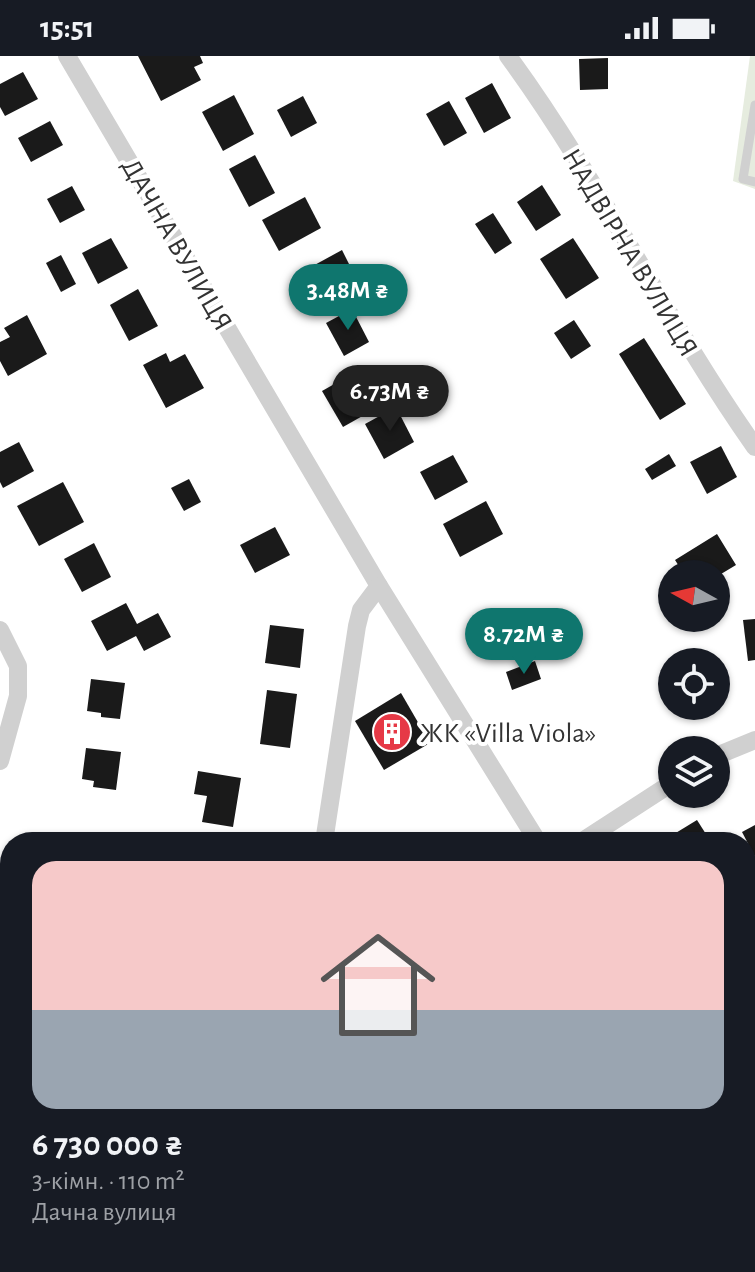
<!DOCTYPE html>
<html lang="uk">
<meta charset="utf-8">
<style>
:root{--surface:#171b24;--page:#20242c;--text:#f1f3f6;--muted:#9ea1a6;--line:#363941;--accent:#0f766e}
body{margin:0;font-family:"Alegreya Sans",sans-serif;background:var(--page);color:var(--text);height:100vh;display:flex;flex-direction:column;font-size:30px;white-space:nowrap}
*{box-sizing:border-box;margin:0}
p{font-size:26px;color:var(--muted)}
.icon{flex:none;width:44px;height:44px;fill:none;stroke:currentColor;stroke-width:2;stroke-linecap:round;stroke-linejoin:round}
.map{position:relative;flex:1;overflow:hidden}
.details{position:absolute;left:0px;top:776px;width:756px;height:440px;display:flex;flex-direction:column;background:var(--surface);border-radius:32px 32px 0 0;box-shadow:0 2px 6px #0004}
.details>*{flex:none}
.needle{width:52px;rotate:278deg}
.fabs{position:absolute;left:658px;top:504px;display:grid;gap:16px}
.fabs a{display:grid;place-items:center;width:72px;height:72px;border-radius:50%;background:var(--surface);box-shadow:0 2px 6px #0004;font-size:40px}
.price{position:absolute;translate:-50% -68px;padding:0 18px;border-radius:28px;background:var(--accent);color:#fff;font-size:26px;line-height:52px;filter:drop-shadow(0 2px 4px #0008)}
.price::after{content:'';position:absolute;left:50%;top:48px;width:24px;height:18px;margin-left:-12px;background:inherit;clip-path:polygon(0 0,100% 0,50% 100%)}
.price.active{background:#222;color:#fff}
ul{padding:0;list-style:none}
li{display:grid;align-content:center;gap:16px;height:424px;padding:0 32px}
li+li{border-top:2px solid var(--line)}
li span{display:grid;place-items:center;height:248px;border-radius:24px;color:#555}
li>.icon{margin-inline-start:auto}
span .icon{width:144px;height:144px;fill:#fffc;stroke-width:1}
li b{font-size:34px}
.status{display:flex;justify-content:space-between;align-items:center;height:56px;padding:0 40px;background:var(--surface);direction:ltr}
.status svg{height:22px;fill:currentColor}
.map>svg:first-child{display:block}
</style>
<div class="status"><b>15:51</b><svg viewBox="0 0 49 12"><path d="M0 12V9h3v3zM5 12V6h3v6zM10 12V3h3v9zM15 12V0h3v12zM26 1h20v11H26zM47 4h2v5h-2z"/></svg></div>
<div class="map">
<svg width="755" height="1216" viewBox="0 0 755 1216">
<rect width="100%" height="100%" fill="#fff"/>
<!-- green -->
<path fill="#e6ecdf" d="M750,0H755V133L733,125Z"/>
<!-- building -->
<g fill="#1a1a1a">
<path d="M138,0H200L203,7L194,11L201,24L161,45Z"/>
<path d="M608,2V33L580,34L579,3Z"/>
<path d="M23,16L38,43L5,60L0,51V28Z"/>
<path d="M492,27L511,62L484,77L465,42Z"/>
<path d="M234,39L254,78L223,95L202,56Z"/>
<path d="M303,40L317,67L291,81L277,54Z"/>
<path d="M449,45L467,77L444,90L426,58Z"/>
<path d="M50,65L63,89L31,106L18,82Z"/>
<path d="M255,99L275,137L249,151L229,113Z"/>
<path d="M542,129L561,159L536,175L517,146Z"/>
<path d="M72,130L85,154L60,167L47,143Z"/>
<path d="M305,141L321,172L279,195L262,164Z"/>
<path d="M493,157L512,187L495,198L475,168Z"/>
<path d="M111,182L128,212L98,228L82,197Z"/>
<path d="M573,182L599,222L566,243L540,203Z"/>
<path d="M342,194L355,220L314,242L300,217Z"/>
<path d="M61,199L76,228L61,236L46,207Z"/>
<path d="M138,233L158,270L129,285L110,249Z"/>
<path d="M352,253L369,286L344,300L326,267Z"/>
<path d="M27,259L47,298L8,320L0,305V286L10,281L4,272Z"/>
<path d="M574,264L591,290L571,303L554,277Z"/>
<path d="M644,282L686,348L660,364L619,298Z"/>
<path d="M166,297L170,306L185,298L204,332L166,352L143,309Z"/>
<path d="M345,322L366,358L343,371L322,335Z"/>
<path d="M396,351L414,386L384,403L365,368Z"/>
<path d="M19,386L34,415L3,432L0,426V396Z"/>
<path d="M721,390L737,421L707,438L690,406Z"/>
<path d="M669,398L676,410L652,424L645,413Z"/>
<path d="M453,399L468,426L435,444L420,416Z"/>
<path d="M189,423L201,446L184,455L171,432Z"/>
<path d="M63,426L84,466L39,490L17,450Z"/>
<path d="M486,445L503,478L460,501L443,468Z"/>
<path d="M275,471L290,499L255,517L240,489Z"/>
<path d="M717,478L736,509L716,521V518H684L675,504Z"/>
<path d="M94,487L111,521L82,536L64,503Z"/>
<path d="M126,547L137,568L158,557L171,581L144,595L136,580L107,595L91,565Z"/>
<path d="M755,563V604L748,605L743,564Z"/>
<path d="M522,564L531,579L494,602L485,587Z"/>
<path d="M270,569L304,573L300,612L265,607Z"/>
<path d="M535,605L541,623L512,634L506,616Z"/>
<path d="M91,623L125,627L120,663L101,661V657L87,655Z"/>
<path d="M267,634L297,638L290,692L260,688Z"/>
<path d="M401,637L430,687L384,714L355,665Z"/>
<path d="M86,692L121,696L116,734L93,731L94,725L82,723Z"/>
<path d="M198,715L241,722L233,771L202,766L207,740L194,738Z"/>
<path d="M697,764L711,786H661Z"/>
<path d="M755,769V801L742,776Z"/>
<path d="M755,877V922L751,925L746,917V882Z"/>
<path d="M0,1105L10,1106V1166L0,1165Z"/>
<path d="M388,1206H424L406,1216H393Z"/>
<path d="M508,1206H544L531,1216H515Z"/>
<path d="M723,1206H737L742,1216H705Z"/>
</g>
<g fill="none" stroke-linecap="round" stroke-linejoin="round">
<!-- service -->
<path stroke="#d0d0d0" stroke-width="9" d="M755,49L743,123L755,126"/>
<!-- minor -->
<g stroke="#d0d0d0" stroke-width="18">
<path d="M67,0L379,530L538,786"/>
<path d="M508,0C599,124 666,265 755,391"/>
<path d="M0,574L18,610V640L0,705"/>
<path d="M716,700L755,684"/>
<path d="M324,786L357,570L361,554L379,530"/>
<path d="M581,786L672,727"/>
<path d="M0,921L10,917"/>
<path d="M746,1105L755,1119"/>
<path d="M465,1206L471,1216"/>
<path d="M265,1216L266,1206"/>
</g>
</g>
<!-- icons -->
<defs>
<g id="building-disc" transform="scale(2)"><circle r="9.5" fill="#e63946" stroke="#fff"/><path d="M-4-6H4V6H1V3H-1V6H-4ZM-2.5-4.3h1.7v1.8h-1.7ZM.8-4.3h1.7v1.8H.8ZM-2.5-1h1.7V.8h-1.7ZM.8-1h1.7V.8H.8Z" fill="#fff"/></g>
</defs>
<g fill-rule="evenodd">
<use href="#building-disc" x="392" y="676"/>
</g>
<g text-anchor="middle" stroke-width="8" stroke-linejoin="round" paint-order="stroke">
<!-- street labels -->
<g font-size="28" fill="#333" stroke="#fff">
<text transform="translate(178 188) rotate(60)" y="10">ДАЧНА ВУЛИЦЯ</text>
<text transform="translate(631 196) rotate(59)" y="10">НАДВІРНА ВУЛИЦЯ</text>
</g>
<!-- poi labels -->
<g font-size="28" fill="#333" stroke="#fff" text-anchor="start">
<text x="420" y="686">ЖК «Villa Viola»</text>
</g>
</g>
</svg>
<div class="fabs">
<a><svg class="needle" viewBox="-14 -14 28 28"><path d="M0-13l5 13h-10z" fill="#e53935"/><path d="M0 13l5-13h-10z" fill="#9ea1a6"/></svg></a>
<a><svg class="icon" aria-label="locate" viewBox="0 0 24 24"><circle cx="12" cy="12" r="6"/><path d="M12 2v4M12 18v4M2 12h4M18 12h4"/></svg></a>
<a><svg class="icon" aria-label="layers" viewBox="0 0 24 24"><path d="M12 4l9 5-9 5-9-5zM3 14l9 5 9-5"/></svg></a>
</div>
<b class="price" style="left:348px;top:276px">3.48M ₴</b>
<b class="price active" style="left:390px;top:377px">6.73M ₴</b>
<b class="price" style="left:524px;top:620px">8.72M ₴</b>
<section class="details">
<ul>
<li><span style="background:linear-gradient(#f6c9c9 60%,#9aa5b1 0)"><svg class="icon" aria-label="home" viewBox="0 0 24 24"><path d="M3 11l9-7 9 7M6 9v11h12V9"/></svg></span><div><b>6 730 000 ₴</b><p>3-кімн. · 110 m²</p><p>Дачна вулиця</p></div></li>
</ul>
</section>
</div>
